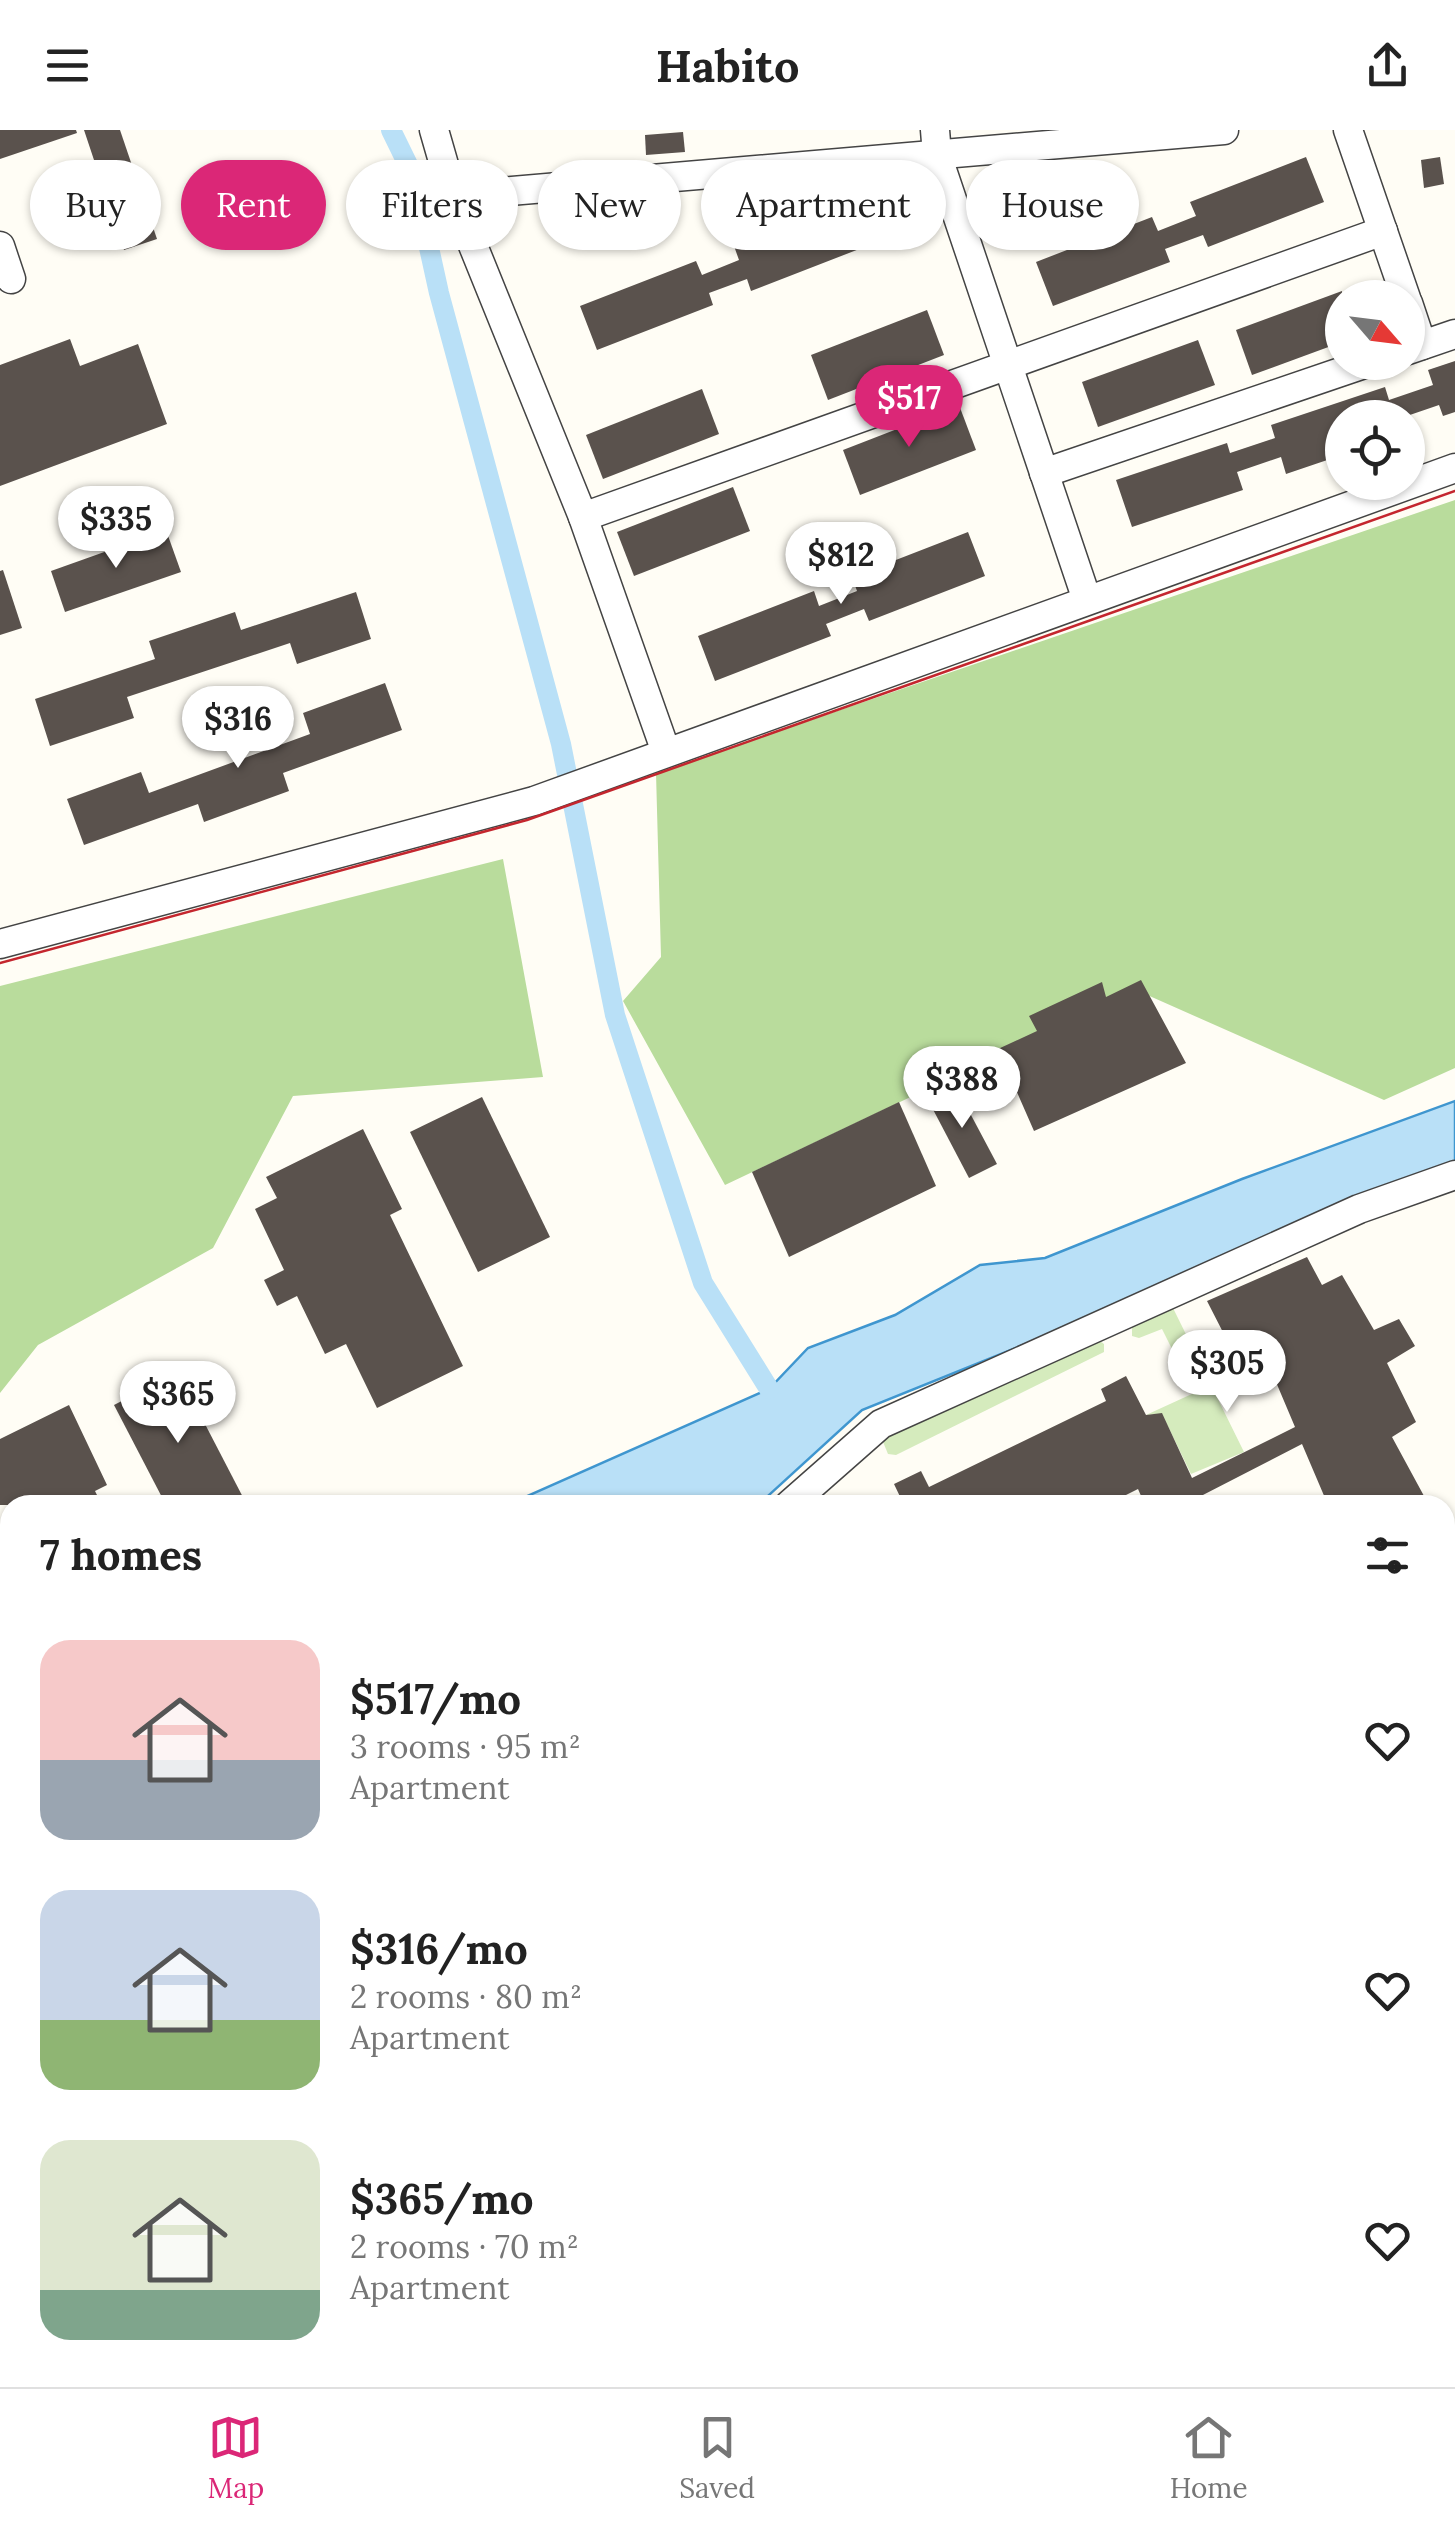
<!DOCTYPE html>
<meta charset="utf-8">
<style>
:root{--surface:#fff;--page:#f6f6f6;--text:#222;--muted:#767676;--line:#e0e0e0;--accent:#db2777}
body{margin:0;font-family:Lora,serif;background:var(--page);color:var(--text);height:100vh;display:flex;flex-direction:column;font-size:38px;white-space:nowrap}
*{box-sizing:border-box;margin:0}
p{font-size:32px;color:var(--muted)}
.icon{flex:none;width:55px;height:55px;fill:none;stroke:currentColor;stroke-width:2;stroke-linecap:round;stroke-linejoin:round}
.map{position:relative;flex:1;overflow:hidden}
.sheet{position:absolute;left:0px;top:1365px;width:1455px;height:892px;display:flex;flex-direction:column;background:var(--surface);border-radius:30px 30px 0 0;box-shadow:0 2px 8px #0004}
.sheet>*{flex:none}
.banner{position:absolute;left:30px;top:30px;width:1395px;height:90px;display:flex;gap:20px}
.needle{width:65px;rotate:118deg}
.buttons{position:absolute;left:1325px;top:150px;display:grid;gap:20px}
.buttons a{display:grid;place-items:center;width:100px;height:100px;border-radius:50%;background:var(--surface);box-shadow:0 2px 8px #0004;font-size:50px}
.price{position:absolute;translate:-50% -85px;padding:0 22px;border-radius:35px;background:#fff;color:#222;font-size:32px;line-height:65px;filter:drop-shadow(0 2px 5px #0008)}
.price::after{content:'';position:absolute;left:50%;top:60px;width:30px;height:22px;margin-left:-15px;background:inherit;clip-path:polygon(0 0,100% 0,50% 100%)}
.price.active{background:var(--accent);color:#fff}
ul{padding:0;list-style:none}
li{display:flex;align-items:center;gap:30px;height:250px;padding:0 40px}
li span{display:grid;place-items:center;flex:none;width:280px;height:200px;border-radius:30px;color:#555}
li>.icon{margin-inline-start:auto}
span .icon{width:120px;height:120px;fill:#fffc;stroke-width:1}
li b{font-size:42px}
h2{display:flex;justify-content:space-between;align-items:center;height:120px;padding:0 40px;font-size:42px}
.pill{padding:0 35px;border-radius:45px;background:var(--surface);box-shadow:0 2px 8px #0004;font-size:35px;line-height:90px}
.pill.active{background:var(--accent);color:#fff}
header{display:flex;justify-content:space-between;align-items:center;height:130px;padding:0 40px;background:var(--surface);font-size:45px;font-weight:700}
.dock{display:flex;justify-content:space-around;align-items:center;height:140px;border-top:2px solid var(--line);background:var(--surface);font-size:28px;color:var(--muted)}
.dock a{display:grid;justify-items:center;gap:5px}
.dock .active{color:var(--accent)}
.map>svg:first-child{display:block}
</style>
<header><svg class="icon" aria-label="menu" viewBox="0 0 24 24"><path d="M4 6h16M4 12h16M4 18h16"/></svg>Habito<svg class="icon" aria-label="share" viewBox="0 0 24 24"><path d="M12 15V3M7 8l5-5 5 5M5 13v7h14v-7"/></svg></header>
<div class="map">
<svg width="1455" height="2257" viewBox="0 0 1455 2257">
<rect width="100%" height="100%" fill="#fffdf5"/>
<!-- green -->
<g fill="#d5ebbd">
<path d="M1167,1177L1173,1178L1244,1322L1191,1344L1162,1284L1146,1285L1194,1263L1162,1199L1139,1208L1132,1206V1192Z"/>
<path d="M1096,1208L1104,1214V1222L896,1325L888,1324L881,1307Z"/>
</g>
<!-- forest -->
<g fill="#b9dc9c">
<path d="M1455,370V938L1384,970L1136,860L725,1055L623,871L661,827L656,643Z"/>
<path d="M503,729L543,947L293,966L213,1118L38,1215L0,1263V856Z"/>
</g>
<!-- sand -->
<g fill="#fbeec1">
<path d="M1455,1599V1947L1445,1952V1604Z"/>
<path d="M37,2248H435L414,2257H15Z"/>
</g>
<!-- water -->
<g fill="#b9e0f7" stroke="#3f96cf" stroke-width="2.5">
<path d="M1455,971V1041L862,1280L758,1375H507L769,1259L808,1218L895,1185L980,1135L1045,1128L1242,1049Z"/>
<path d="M1455,1947V2257H414L435,2248H1445V1952Z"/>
</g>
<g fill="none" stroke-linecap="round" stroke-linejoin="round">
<!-- canal -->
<path stroke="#b9e0f7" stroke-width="20" d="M391,0L413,45L439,163L561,614L615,885L703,1153L769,1259"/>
</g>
<!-- building -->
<g fill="#5a524d">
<path d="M0,0H76L77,3L0,29Z"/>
<path d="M84,0H120L157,109L124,120Z"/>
<path d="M683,2L685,22L646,25L645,5Z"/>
<path d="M1306,27L1324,72L1208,117L1203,105L1165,119L1170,132L1053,176L1036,132L1152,87L1158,101L1196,86L1190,72Z"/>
<path d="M1440,27L1444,54L1424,58L1421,30Z"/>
<path d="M850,71L867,116L751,161L747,149L709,163L713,175L597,220L580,176L696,131L702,145L739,130L734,116Z"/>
<path d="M1342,161V212L1252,245L1236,200Z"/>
<path d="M927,180L944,225L828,270L811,225Z"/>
<path d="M70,209L80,236L138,214L167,294L0,356V235Z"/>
<path d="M1198,210L1215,255L1098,297L1082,252Z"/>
<path d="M1455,231V282L1443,286L1439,275L1401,288H1342V325L1286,344L1281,327L1237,342L1243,360L1132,397L1116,350L1227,313L1230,323L1275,308L1271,295L1385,257L1389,270L1433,255L1428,240Z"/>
<path d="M702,259L719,304L603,349L586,305Z"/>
<path d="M959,275L976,320L860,365L843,320Z"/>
<path d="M733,357L750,401L634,446L617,402Z"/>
<path d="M166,400L181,442L65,482L51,441Z"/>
<path d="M968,402L985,446L869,491L864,479L826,494L831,506L715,551L698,506L814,461L819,476L857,461L852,447Z"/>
<path d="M3,440L22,498L0,505V441Z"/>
<path d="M356,462L371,509L297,534L290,513L127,567L134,588L50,616L35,569L155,529L149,511L235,482L241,500Z"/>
<path d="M385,553L402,600L283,643L289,661L204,692L198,674L84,715L67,669L141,642L149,663L310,604L303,583Z"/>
<path d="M1141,850L1186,933L1034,1001L998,919L1037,901L1029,886L1102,852L1106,867Z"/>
<path d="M954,953L997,1034L969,1048L927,968Z"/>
<path d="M482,967L550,1107L478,1142L410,1002Z"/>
<path d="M899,972L936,1056L789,1127L752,1042Z"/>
<path d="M363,999L402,1079L390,1085L463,1236L377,1278L346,1214L325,1224L297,1166L277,1176L264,1150L284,1140L255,1079L277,1068L266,1047Z"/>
<path d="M1307,1127L1322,1155L1342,1145L1374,1200L1399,1189L1415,1216L1387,1233L1416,1292L1392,1307L1424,1366L1404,1375H1328L1302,1314L1201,1366L1205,1375H1145L1138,1359L1106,1375H904L894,1354L921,1341L929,1357L1106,1271L1101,1259L1126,1246L1146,1285L1162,1283L1192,1348L1295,1297L1273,1245L1250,1255L1207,1171Z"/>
<path d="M178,1242L247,1375H166L114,1275Z"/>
<path d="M69,1275L107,1355L95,1361L102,1375H0V1309Z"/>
</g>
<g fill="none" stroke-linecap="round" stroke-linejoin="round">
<!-- minor casing -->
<g stroke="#444" stroke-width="31">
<g id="minor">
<path d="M434,0L453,66L583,387L666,622"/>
<path d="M935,0L937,25L1087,470"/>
<path d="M1348,0L1406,168"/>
<path d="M453,66L1224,0"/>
<path d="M0,116L11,149"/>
<path d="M1408,173L1422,215"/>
<path d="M1408,220L1455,204"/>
<path d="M1044,343L1370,232"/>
<path d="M583,387L1383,101"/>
<path d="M0,814L534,671L1455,338"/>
<path d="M789,1375L881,1294L1359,1079L1455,1045"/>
<path d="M1445,1506L1455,1501"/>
<path d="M0,1828L10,1821"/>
<path d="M0,2127L10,2131"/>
</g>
</g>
<!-- minor -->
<use href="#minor" stroke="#fff" stroke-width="28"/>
<!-- tram -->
<g stroke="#c4262e" stroke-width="2.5">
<path d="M0,833L527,690L1455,361"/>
<path d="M1445,1489L1455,1484"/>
<path d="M0,2113L10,2117"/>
</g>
</g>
</svg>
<div class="buttons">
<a><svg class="needle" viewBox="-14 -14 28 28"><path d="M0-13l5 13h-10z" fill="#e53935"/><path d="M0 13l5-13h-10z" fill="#767676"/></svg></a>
<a><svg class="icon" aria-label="locate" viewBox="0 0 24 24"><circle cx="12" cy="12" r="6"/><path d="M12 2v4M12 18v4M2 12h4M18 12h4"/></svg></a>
</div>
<b class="price active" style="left:909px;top:320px">$517</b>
<b class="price" style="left:116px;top:441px">$335</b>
<b class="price" style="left:841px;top:477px">$812</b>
<b class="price" style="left:238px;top:641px">$316</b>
<b class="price" style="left:962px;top:1001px">$388</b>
<b class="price" style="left:1227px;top:1285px">$305</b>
<b class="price" style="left:178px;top:1316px">$365</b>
<div class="banner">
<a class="pill">Buy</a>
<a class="pill active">Rent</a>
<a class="pill">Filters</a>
<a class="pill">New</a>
<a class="pill">Apartment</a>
<a class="pill">House</a>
</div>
<section class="sheet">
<h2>7 homes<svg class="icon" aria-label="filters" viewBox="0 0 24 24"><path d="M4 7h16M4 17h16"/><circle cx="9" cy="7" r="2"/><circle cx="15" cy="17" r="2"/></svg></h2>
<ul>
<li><span style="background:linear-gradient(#f6c9c9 60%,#9aa5b1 0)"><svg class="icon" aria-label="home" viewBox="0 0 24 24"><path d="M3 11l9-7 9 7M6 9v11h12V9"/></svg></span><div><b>$517/mo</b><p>3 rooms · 95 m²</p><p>Apartment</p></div><svg class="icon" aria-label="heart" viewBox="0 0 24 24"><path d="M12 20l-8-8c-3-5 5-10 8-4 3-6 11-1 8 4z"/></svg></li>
<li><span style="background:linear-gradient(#c9d6e8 65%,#8fb573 0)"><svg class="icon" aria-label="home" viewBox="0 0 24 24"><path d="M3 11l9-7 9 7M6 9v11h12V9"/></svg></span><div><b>$316/mo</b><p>2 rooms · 80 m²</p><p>Apartment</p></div><svg class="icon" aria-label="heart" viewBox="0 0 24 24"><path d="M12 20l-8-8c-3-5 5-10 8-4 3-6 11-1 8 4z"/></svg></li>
<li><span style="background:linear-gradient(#dfe7d0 75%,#7fa58c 0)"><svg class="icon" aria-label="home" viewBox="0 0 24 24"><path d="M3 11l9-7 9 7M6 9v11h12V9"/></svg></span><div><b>$365/mo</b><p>2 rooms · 70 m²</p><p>Apartment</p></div><svg class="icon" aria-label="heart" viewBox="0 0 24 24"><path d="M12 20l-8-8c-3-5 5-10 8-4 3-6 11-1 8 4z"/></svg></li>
</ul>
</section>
</div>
<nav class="dock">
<a class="active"><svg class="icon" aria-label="map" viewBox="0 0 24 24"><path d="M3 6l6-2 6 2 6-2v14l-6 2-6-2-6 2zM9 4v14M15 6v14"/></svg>Map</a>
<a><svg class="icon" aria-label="saved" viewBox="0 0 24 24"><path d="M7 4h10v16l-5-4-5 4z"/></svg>Saved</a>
<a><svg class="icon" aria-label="home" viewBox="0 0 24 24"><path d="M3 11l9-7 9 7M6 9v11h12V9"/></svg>Home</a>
</nav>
